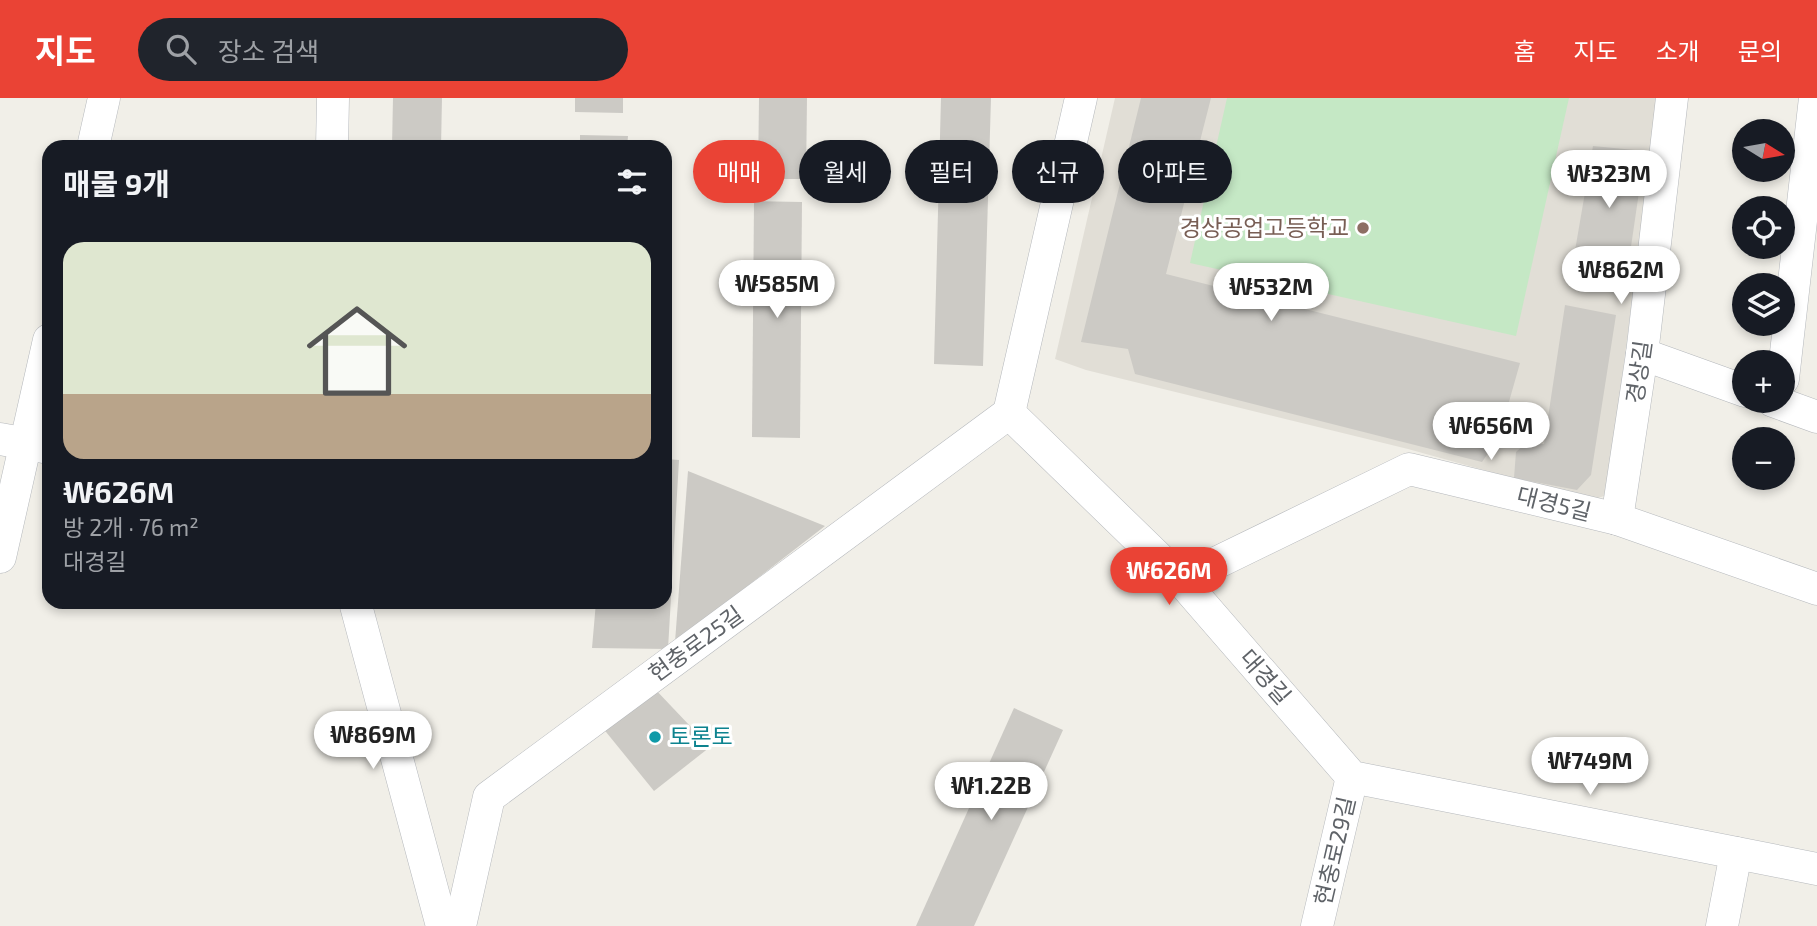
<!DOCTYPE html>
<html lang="ko">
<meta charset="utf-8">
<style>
:root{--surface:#171b24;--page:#20242c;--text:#f1f3f6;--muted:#9ea1a6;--line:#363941;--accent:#ea4335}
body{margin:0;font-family:"Exo 2","Noto Sans KR",sans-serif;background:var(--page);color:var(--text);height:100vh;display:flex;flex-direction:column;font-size:26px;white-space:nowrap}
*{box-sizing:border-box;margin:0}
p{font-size:23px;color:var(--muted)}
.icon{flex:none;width:38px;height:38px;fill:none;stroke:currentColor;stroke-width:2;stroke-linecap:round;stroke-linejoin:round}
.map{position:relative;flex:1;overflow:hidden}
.panel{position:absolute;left:42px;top:42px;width:630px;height:469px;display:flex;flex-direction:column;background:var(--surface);border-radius:21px;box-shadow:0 4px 10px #0003}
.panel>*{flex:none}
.guide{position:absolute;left:693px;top:42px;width:665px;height:63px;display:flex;gap:14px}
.needle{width:46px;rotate:101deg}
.controls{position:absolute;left:1732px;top:21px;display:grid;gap:14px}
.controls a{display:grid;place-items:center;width:63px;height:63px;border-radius:50%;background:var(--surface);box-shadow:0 4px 10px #0003;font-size:35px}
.price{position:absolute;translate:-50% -60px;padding:0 16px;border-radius:24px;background:#fff;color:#222;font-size:23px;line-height:46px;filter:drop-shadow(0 2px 4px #0008)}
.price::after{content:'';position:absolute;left:50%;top:42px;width:21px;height:16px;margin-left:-10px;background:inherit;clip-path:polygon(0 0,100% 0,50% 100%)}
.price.on{background:var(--accent);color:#fff}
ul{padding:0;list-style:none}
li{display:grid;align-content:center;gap:14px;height:371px;padding:0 21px}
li+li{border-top:2px solid var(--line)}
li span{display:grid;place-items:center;height:217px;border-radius:21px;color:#555}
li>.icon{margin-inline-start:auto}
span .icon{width:126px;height:126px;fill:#fffc;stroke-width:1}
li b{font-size:30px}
h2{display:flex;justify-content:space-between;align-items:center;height:84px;padding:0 21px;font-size:30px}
.tag{padding:0 24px;border-radius:32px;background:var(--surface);box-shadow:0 4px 10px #0003;font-size:24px;line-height:63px}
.tag.on{background:var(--accent);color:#fff}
header{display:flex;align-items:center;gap:42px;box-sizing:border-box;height:98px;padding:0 35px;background:var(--accent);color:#fff}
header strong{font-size:33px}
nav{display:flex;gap:38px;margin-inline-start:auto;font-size:24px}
.search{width:490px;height:63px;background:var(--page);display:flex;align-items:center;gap:18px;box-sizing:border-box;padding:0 24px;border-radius:38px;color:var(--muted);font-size:26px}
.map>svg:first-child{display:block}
</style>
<header>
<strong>지도</strong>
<div class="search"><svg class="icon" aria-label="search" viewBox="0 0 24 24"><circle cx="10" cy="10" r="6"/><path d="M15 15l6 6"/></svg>장소 검색</div>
<nav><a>홈</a><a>지도</a><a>소개</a><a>문의</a></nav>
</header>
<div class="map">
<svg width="1817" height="828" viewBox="0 0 1817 828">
<rect width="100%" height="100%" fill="#f1efe8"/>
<!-- education -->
<path fill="#e1ded6" d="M1115,0H1658L1607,397L1592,402L1408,351L1086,272L1055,261Z"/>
<!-- green -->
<path fill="#c5e8c5" d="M1227,0H1569L1516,238L1190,165Z"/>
<!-- building -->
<g fill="#cccac5">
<path d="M393,0H442L441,49H392Z"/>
<path d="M575,0H623V15L575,14Z"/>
<path d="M759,0H807L806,81H758Z"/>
<path d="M941,0H991L983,268L934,266Z"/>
<path d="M1141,0H1211L1166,176L1520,265L1499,339L1482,364L1135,276L1128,251L1081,244Z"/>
<path d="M580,37L628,38L627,49H580Z"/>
<path d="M1593,48L1645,53L1627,176L1572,170Z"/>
<path d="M754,103L802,104L800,340L752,339Z"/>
<path d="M1565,207L1616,217L1591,377L1577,392L1514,380L1516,354L1526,345L1544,346Z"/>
<path d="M665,361L679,362L668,551L592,550L596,504H665Z"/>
<path d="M688,373L825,428L675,544Z"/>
<path d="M653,589L710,649L654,693L602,629Z"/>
<path d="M1014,610L1063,632L974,828H916Z"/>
</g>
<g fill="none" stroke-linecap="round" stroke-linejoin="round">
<!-- street casing -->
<g stroke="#b5b8bc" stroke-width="33">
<g id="street">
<path d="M93,49L104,0"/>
<path d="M332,49L333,0"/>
<path d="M1642,256L1745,293"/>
<path d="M1783,281L1815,0"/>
<path d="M1773,303L1817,319"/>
<path d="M1009,315L1181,482L1352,679L1817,771"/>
<path d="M1009,315L1081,0"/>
<path d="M0,341L49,350"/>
<path d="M1617,421L1642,256L1672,0"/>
<path d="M0,459L49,242"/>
<path d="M1181,482L1409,371L1617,421L1817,491"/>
<path d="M355,504L442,828"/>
<path d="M460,828L489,699L1009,315"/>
<path d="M1317,828L1352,679"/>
<path d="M1722,828L1736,755"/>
</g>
</g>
<!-- street -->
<use href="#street" stroke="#fff" stroke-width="32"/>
</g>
<!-- markers -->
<circle fill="#8d6e63" stroke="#fff" stroke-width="2.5" cx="1363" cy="130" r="7"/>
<circle fill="#0f9aa8" stroke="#fff" stroke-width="2.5" cx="655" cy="639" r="7"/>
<g text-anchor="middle" stroke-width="6" stroke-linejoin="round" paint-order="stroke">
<!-- education labels -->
<g font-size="23" fill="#785e54" stroke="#fff" text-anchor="end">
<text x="1349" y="138">경상공업고등학교</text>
</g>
<!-- street labels -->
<g font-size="23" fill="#5f6368" stroke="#fff">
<text transform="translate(1639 274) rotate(-82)" y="8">경상길</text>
<text transform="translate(1554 406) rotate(14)" y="8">대경5길</text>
<text transform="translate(696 546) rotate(-36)" y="8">현충로25길</text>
<text transform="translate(1265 579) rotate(49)" y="8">대경길</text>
<text transform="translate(1335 753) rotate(-77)" y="8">현충로29길</text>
</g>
<!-- culture labels -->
<g font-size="23" fill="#0d838f" stroke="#fff" text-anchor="start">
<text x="669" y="647">토론토</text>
</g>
</g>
</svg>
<div class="controls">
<a><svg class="needle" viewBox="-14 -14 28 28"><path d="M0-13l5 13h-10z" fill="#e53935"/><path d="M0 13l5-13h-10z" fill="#9ea1a6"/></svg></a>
<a><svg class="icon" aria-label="locate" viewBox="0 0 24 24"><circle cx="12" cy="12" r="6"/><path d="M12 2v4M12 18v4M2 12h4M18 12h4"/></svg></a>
<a><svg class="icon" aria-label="layers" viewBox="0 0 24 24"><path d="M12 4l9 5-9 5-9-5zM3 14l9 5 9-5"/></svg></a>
<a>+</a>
<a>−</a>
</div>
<b class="price" style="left:1609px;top:112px">₩323M</b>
<b class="price" style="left:1621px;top:208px">₩862M</b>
<b class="price" style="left:777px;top:222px">₩585M</b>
<b class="price" style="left:1271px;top:225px">₩532M</b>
<b class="price" style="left:1491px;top:364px">₩656M</b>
<b class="price on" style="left:1169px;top:509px">₩626M</b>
<b class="price" style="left:373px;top:673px">₩869M</b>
<b class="price" style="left:1590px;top:699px">₩749M</b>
<b class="price" style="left:991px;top:724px">₩1.22B</b>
<div class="guide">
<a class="tag on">매매</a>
<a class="tag">월세</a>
<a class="tag">필터</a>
<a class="tag">신규</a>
<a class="tag">아파트</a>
</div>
<section class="panel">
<h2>매물 9개<svg class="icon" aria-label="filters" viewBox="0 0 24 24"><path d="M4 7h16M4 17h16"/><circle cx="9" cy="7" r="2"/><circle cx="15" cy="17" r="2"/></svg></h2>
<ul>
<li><span style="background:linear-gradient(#dfe7d0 70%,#b9a48a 0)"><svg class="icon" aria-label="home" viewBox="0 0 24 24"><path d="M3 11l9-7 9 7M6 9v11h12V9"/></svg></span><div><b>₩626M</b><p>방 2개 · 76 m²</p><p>대경길</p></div></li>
</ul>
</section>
</div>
